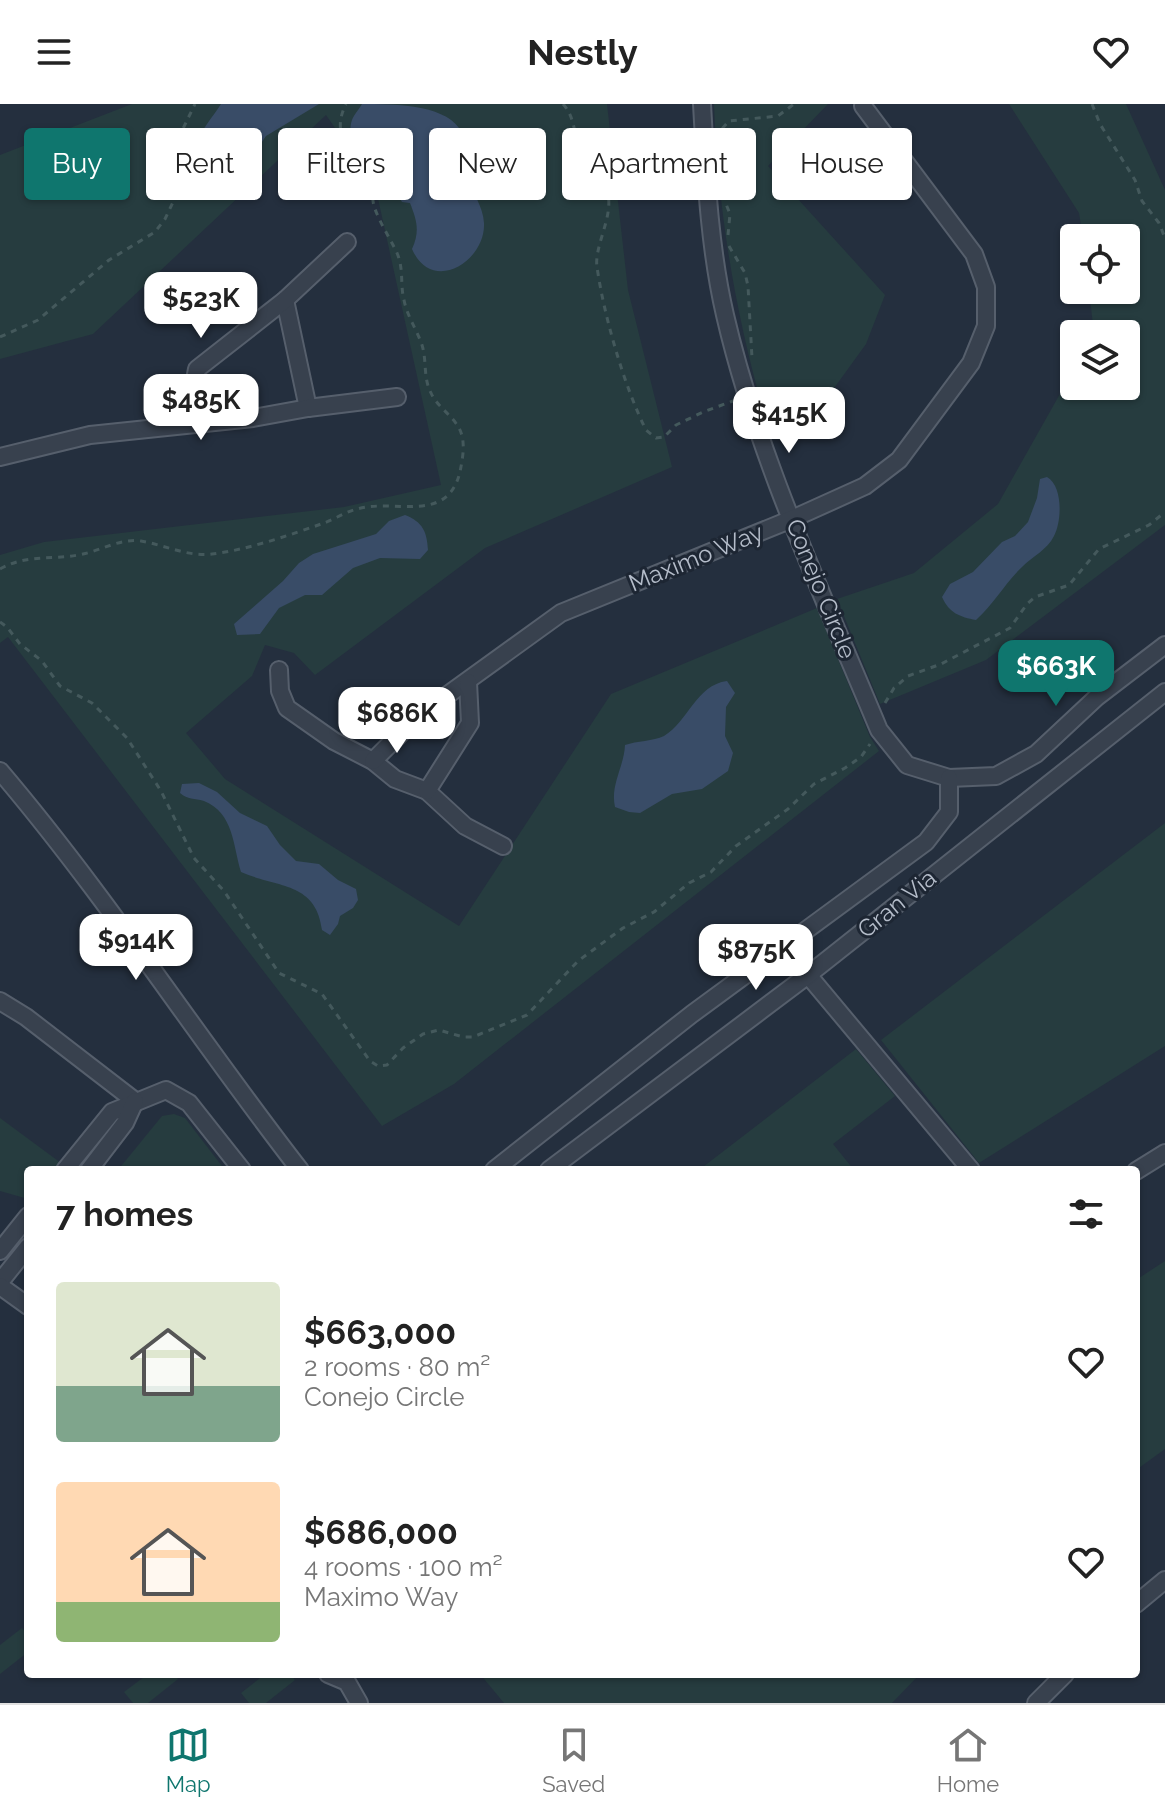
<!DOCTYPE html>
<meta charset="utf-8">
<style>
:root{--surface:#fff;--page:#f2f2f2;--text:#222;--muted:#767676;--line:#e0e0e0;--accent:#0f766e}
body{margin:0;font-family:Raleway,sans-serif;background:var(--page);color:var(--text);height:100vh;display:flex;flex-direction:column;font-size:30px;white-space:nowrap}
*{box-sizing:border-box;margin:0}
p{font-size:26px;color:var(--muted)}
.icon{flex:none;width:44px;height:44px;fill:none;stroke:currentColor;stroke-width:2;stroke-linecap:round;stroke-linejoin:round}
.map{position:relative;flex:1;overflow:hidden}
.details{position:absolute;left:24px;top:1062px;width:1116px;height:512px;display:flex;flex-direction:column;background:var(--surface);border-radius:8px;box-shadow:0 2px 6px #0004}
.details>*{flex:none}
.guide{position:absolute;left:24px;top:24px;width:1118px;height:72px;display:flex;gap:16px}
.buttons{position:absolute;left:1060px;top:120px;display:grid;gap:16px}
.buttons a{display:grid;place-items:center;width:80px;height:80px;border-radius:8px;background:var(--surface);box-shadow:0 2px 6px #0004;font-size:40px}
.price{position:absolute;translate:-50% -68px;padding:0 18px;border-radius:16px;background:#fff;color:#222;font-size:26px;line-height:52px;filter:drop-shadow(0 2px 4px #0008)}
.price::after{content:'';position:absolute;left:50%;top:48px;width:24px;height:18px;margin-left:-12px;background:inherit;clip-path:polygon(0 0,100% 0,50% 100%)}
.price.on{background:var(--accent);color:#fff}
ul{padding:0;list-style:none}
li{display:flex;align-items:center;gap:24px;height:200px;padding:0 32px}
li span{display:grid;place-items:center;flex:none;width:224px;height:160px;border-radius:8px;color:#555}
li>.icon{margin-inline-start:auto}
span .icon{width:96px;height:96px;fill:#fffc;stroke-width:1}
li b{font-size:34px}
h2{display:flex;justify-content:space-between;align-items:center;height:96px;padding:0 32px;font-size:34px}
.tag{padding:0 28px;border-radius:8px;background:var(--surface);box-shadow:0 2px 6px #0004;font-size:28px;line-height:72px}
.tag.on{background:var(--accent);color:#fff}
header{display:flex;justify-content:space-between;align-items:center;height:104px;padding:0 32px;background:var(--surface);font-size:36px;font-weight:700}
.dock{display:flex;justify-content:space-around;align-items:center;height:112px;border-top:2px solid var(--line);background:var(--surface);font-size:22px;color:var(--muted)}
.dock a{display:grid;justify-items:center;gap:4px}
.dock .on{color:var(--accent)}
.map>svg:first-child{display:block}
</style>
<header><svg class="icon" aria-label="menu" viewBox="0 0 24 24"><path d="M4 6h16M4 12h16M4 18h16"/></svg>Nestly<svg class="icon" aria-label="heart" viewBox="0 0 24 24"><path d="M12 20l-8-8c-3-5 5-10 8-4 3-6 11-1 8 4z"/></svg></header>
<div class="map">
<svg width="1165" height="1599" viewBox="0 0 1165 1599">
<rect width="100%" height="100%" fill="#242f3e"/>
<!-- green -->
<g fill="#263c3f">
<path d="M132,0H607L628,186L672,363L485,444L315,571L294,549L265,541L252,572L186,629L225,675L459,822L611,590L817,504L870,633L879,647L454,980L382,1022L8,533L0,539V451L44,438L344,403L441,381L375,81L326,11L93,230L0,255V51Z"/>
<path d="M714,0H828L768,62L885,191L866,240L832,287L765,312C735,209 718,107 714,0Z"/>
<path d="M1009,0H1126L1165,86V421L986,556L880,600L837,495L914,469L998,400L1074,265V282H1126V230H1094L1089,186H1126V134H1083L1079,109Z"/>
<path d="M1165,719V942L979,1059L881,936Z"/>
<path d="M856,945L895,992L833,1040L854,1066H699Z"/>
<path d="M174,1010L185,1014L225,1066H118L162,1012Z"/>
<path d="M0,1014L65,1062L62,1066H28V1095L0,1087Z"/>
<path d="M1165,1157V1345L1136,1366V1176Z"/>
<path d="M22,1524L28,1531V1548L0,1570V1541Z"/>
<path d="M148,1570H174L178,1575L148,1599H133L124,1588Z"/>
<path d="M265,1570H290L295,1576L266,1599H249L241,1589Z"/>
<path d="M480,1570H920L892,1599H504Z"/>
</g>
<!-- water -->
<g fill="#394c67">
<path d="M221,0H319L266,32L247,60L222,68L203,66L192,59C192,35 209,19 221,0Z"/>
<path d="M362,0C392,0 442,0 459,24C467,39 462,57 467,73C472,88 483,102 484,119C486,157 432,191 412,145C420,127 417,117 410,99L402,98C397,88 393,88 385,81C369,68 344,38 352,16C354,11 359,5 362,0Z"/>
<path d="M1047,373C1063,382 1062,417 1054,432C1047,446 1033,452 1022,463C1005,479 994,500 976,516C960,513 949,509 942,493L950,480L973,468L1002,438L1015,432L1028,418L1037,394L1040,375Z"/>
<path d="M405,411C423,418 427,428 428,446L420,455L380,454L353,464L322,491H305L279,504L260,530L237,531L234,520L283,477L299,459L313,450L376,430L389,417Z"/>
<path d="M727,577L735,589L726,603L725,632L733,649L728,667L702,685L672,690L640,709L629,708L615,703C610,681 624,663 625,641C637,637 653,637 664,632C688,618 696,581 727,577Z"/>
<path d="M199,679L217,688L240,709L267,722L280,741L296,757L319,760L338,776L356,785L358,796L353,804L340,812L338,820L330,831L322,826C316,777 276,784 241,768C233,742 234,709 204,697C194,694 188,696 180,689L182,680Z"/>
</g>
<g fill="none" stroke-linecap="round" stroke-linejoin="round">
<!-- minor casing -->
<g stroke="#565f6c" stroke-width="20">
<g id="minor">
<path d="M702,0C706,70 709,142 725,211C758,354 823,491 879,626L907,661L949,674L996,672L1036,650L1097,593L1165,541"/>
<path d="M285,196L308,304"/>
<path d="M187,319L197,265L285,196L347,138"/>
<path d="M0,353L90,331L253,314L308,304L397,293"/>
<path d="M279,566L280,587L287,604L334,637L373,657L395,675L427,687L465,722L503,742"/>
<path d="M373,657L417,613L561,509L792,415L865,382L899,356L971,259L986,222V183L974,150L863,2"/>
<path d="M0,667C108,794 198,935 300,1066"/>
<path d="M427,687L470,619L468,578"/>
<path d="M808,871L971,1066"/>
<path d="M0,897L26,913L135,997"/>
<path d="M65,1066L112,1008L166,986L189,999L242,1066"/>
<path d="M89,1066L125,1019L135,997"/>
<path d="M494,1066L692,910L926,738L949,708V674"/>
<path d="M549,1066L808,871L1165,588"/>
<path d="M1136,1067L1165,1049"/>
<path d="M0,1147L28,1112"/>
<path d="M0,1178L28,1143"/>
<path d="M0,1182L28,1202"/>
<path d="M1136,1500L1165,1476"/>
<path d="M328,1570L347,1578L359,1599"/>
<path d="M1036,1599L1065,1570"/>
</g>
</g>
<!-- path -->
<g stroke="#44595c" stroke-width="3" stroke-dasharray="6 6" stroke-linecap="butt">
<path d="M563,0C576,14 574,34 581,51C587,66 604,75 608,91C613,113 594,143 597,163C604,212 624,282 646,326L656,334L664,333L676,321L703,308L733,297"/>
<path d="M1092,0L1100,20L1135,76L1142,97L1159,119L1165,134"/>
<path d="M728,131L730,110L726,100L723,79L721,26L729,17L778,12L794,0"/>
<path d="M729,142L745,169L748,182L752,254"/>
<path d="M0,233L38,216L109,156L155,128L165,115L175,94L178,66L176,39L195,0"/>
<path d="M0,465C29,449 52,457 83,450C102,446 121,434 141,437C165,441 187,453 212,450C247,446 290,431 324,419C335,415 345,408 357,405C395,394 447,421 460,368C462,357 465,344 462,332C458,314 438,305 431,289C423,274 427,257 422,241C417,226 407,212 404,196C400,181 404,165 397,149C390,134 381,121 375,105C372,98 373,89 371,82C361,50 327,38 346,0"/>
<path d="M0,518L7,523L20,540L42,557L60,582L92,599L127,634L161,687L194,754L224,787L279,869L322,890L370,957L378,962L387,961L403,944L423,930L439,926L463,933H473L527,911L578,857L623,824L654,808L689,779L711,768L736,742L788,705L814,680L845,664L861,653L870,640"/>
<path d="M885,599L894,584L908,572L941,560L1010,524L1027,500L1035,493L1069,481L1099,445L1149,421L1165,408"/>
</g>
<!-- minor -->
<use href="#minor" stroke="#38414e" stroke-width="16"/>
</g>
<g text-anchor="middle" stroke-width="6" stroke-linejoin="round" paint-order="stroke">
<!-- street labels -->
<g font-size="24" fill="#b4bcc9" stroke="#1d2633">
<text transform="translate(696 454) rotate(-22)" y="8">Maximo Way</text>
<text transform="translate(821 485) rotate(68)" y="8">Conejo Circle</text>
<text transform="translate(897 800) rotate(-39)" y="8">Gran Via</text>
</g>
</g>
</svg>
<div class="buttons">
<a><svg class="icon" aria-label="locate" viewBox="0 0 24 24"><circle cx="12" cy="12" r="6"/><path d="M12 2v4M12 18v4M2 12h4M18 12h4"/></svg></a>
<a><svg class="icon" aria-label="layers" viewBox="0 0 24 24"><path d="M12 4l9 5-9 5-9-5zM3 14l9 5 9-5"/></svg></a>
</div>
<b class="price" style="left:201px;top:236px">$523K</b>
<b class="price" style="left:201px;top:338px">$485K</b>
<b class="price" style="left:789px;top:351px">$415K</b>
<b class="price on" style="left:1056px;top:604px">$663K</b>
<b class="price" style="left:397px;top:651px">$686K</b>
<b class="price" style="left:136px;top:878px">$914K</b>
<b class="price" style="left:756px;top:888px">$875K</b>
<div class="guide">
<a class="tag on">Buy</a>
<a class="tag">Rent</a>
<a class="tag">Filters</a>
<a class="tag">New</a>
<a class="tag">Apartment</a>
<a class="tag">House</a>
</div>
<section class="details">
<h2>7 homes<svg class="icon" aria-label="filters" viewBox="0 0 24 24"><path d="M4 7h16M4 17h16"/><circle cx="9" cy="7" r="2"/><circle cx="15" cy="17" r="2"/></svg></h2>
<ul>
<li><span style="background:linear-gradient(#dfe7d0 65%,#7fa58c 0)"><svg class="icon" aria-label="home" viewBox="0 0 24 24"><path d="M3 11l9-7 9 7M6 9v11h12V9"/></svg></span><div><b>$663,000</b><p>2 rooms · 80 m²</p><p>Conejo Circle</p></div><svg class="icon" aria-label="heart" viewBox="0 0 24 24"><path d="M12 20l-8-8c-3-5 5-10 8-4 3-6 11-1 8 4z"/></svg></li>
<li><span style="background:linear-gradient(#ffd9b3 75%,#8fb573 0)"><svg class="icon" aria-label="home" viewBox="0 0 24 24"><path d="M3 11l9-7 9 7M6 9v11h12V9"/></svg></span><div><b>$686,000</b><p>4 rooms · 100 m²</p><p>Maximo Way</p></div><svg class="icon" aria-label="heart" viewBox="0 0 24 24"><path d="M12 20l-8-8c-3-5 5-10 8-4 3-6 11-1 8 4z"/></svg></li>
</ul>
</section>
</div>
<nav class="dock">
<a class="on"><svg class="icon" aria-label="map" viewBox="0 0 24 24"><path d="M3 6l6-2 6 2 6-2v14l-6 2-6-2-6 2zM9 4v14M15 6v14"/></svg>Map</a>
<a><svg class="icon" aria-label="saved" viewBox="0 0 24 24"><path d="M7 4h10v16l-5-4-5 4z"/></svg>Saved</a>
<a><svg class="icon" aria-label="home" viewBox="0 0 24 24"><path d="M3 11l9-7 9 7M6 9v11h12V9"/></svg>Home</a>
</nav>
